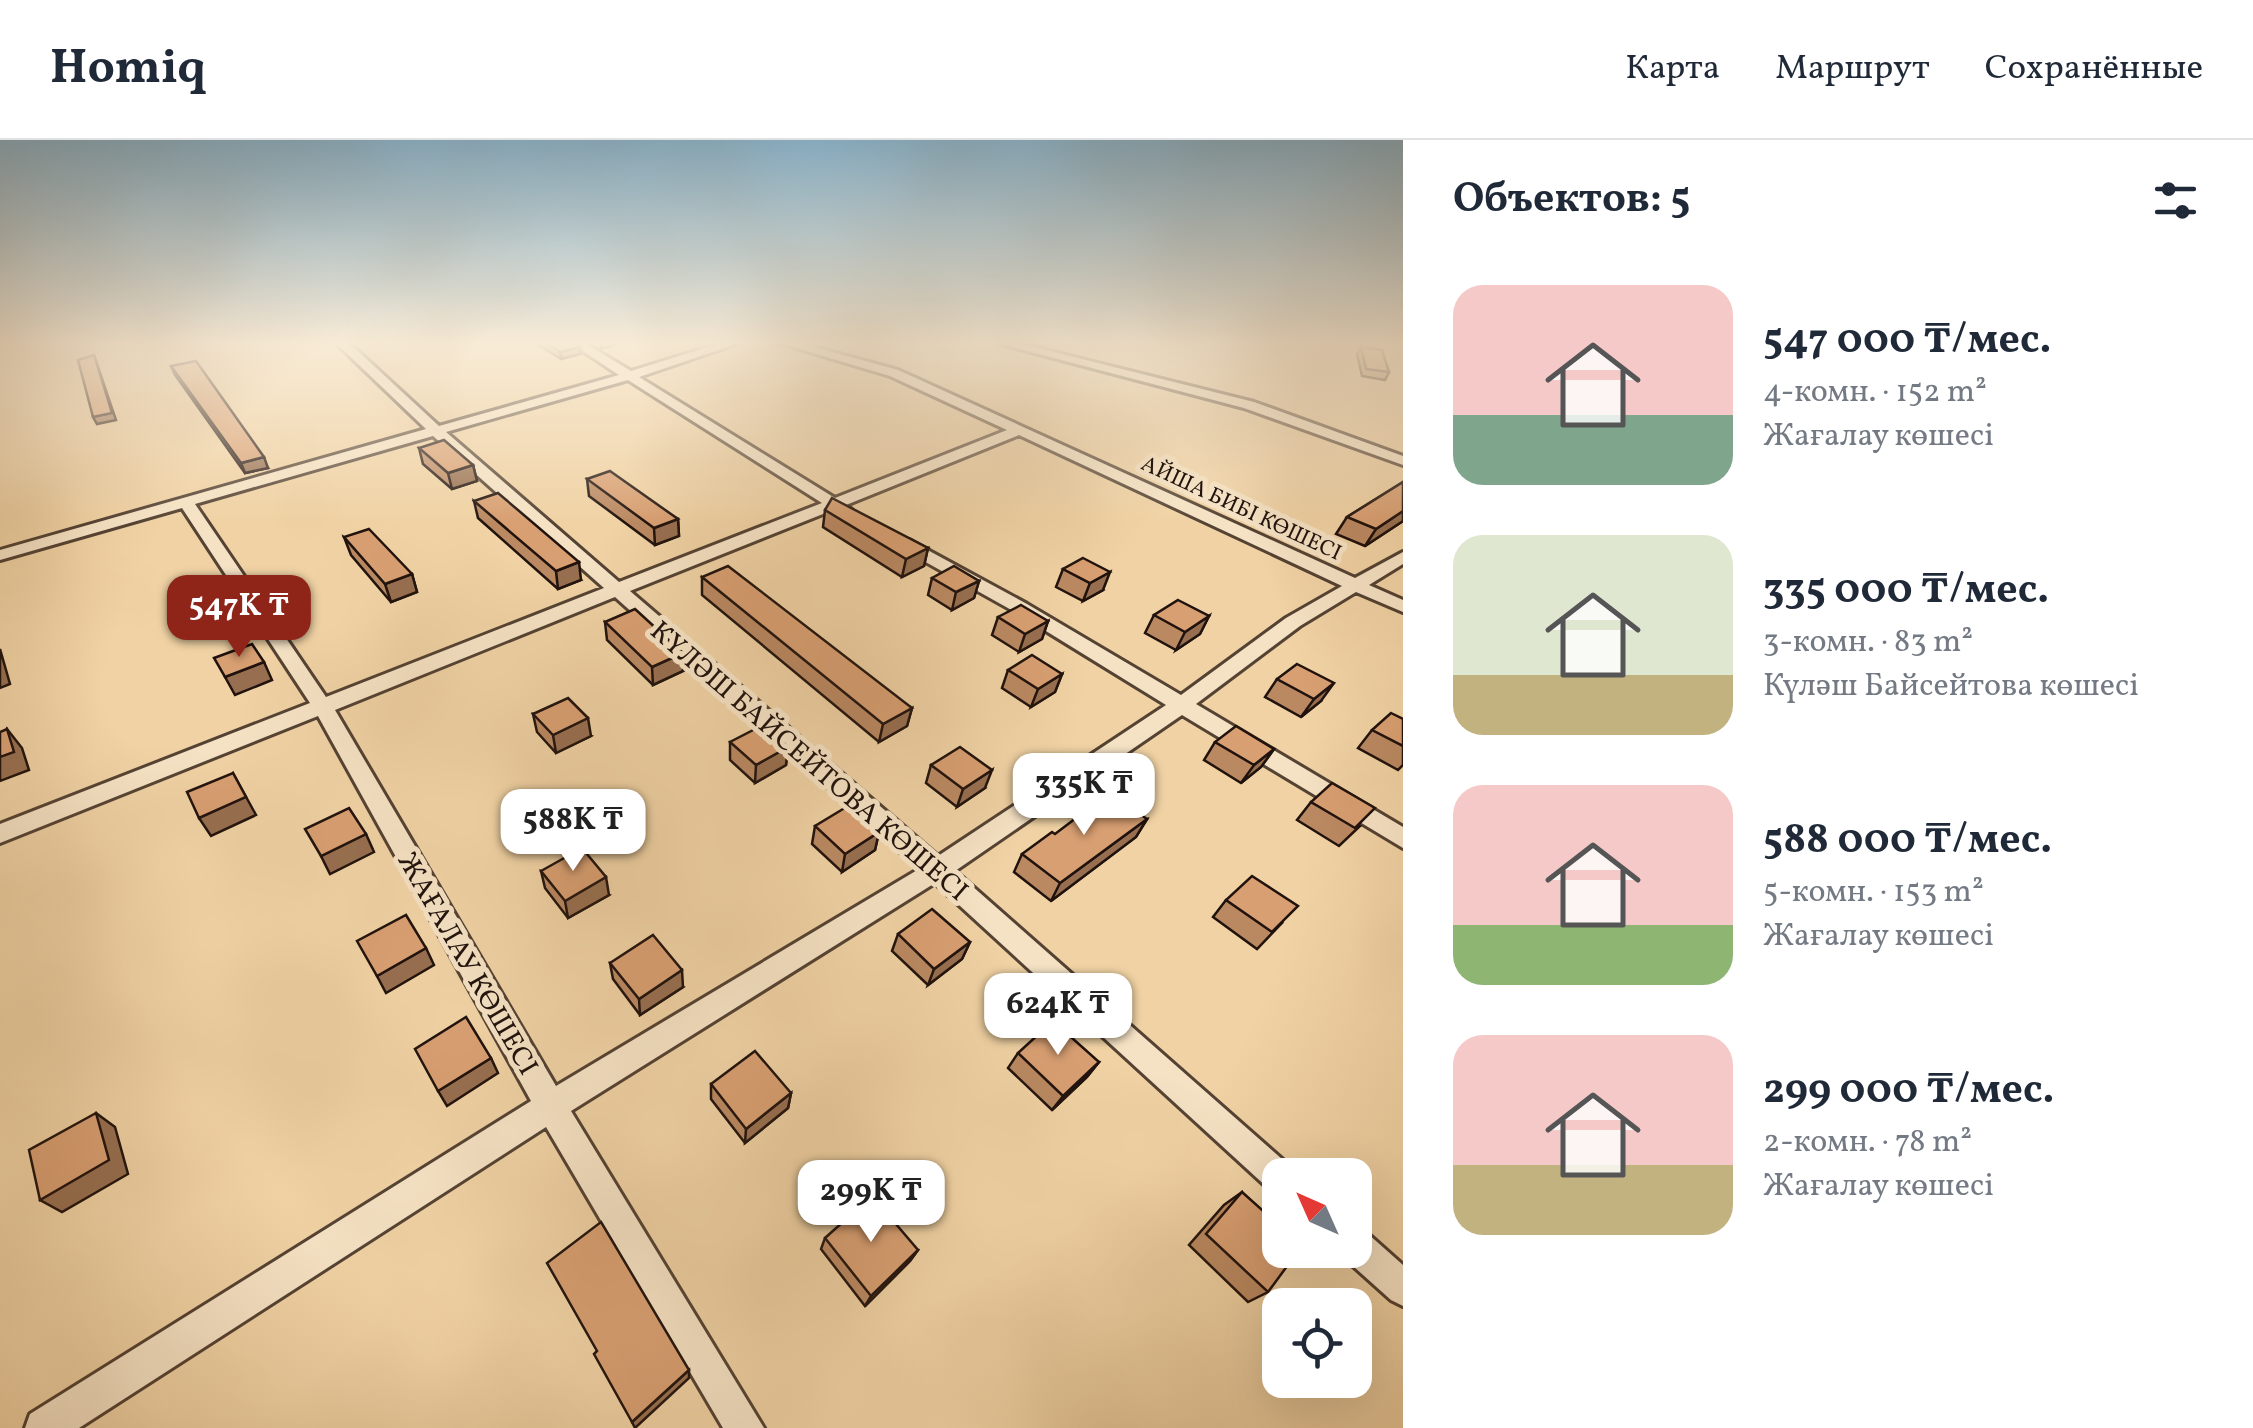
<!DOCTYPE html>
<html lang="ru">
<meta charset="utf-8">
<style>
:root{--surface:#fff;--page:#f6f6f7;--text:#1f2937;--muted:#747a83;--line:#e0e1e3;--accent:#8f2418}
body{margin:0;font-family:Vollkorn,serif;background:var(--page);color:var(--text);height:100vh;display:flex;flex-direction:column;font-size:38px;white-space:nowrap}
*{box-sizing:border-box;margin:0}
p{font-size:32px;color:var(--muted)}
.icon{flex:none;width:55px;height:55px;fill:none;stroke:currentColor;stroke-width:2;stroke-linecap:round;stroke-linejoin:round}
.map{position:relative;flex:1;overflow:hidden}
.sheet{display:flex;flex-direction:column;background:var(--surface);width:850px}
.sheet>*{flex:none}
.needle{width:65px;rotate:315deg}
.buttons{position:absolute;left:1262px;top:1018px;display:grid;gap:20px}
.buttons a{display:grid;place-items:center;width:110px;height:110px;border-radius:20px;background:var(--surface);box-shadow:0 10px 40px #0002;font-size:50px}
.price{position:absolute;translate:-50% -85px;padding:0 22px;border-radius:20px;background:#fff;color:#222;font-size:32px;line-height:65px;filter:drop-shadow(0 2px 5px #0008)}
.price::after{content:'';position:absolute;left:50%;top:60px;width:30px;height:22px;margin-left:-15px;background:inherit;clip-path:polygon(0 0,100% 0,50% 100%)}
.price.current{background:var(--accent);color:#fff}
ul{padding:0;list-style:none}
li{display:flex;align-items:center;gap:30px;height:250px;padding:0 50px}
li span{display:grid;place-items:center;flex:none;width:280px;height:200px;border-radius:30px;color:#555}
li>.icon{margin-inline-start:auto}
span .icon{width:120px;height:120px;fill:#fffc;stroke-width:1}
li b{font-size:42px}
h2{display:flex;justify-content:space-between;align-items:center;height:120px;padding:0 50px;font-size:42px}
header{display:flex;align-items:center;gap:60px;box-sizing:border-box;height:140px;padding:0 50px;background:var(--surface);border-bottom:2px solid var(--line)}
header strong{font-size:48px}
nav{display:flex;gap:55px;margin-inline-start:auto;font-size:35px}
main{display:flex;flex:1;min-height:0}
.map>svg:first-child{display:block}
</style>
<header>
<strong>Homiq</strong>
<nav><a>Карта</a><a>Маршрут</a><a>Сохранённые</a></nav>
</header>
<main>
<div class="map">
<svg width="1403" height="1288" viewBox="0 0 1403 1288">
<rect width="100%" height="100%" fill="#f0d2a4"/>
<filter id="stains"><feTurbulence type="fractalNoise" baseFrequency=".002" numOctaves="4"/><feColorMatrix values="0 0 0 0 .2 0 0 0 0 .09 0 0 0 0 .02 0 0 0 .5 -.17"/></filter>
<radialGradient id="worn" r=".72"><stop offset=".6" stop-color="#630" stop-opacity="0"/><stop offset="1" stop-color="#630" stop-opacity=".3"/></radialGradient>
<g fill="none" stroke-linecap="round" stroke-linejoin="round">
<!-- minor casing -->
<g stroke="#544233" stroke-width="6">
<g id="minor">
<path d="M335,202H348L439,286L619,235L569,202H583L631,231L724,202H742L639,237L835,358L1007,290L890,236L776,202H796L898,230L1355,438L1403,412V424L1369,445L1403,460V472L1356,452L1300,486L1196,564L1403,687V708L1182,575L955,731L1291,1027L1295,1035H1280V1054L1269,1049L935,743L571,971L764,1288H723L546,987L79,1288H25L30,1274L531,961L318,576L0,703V684L310,563L182,368L0,420V410L426,289ZM628,240L822,363L619,442L446,292ZM1019,295L1342,446L1286,478L1181,555L1027,464L909,400H897V406L1015,472L1166,565L938,716L630,451L833,370L850,373L852,370L846,365ZM433,296L604,448L326,557L195,364ZM615,457L919,729L556,946L335,570Z"/>
<path d="M993,202H1014L1254,262L1403,316V325L1244,268Z"/>
<path d="M1355,1088L1367,1093L1403,1125V1166L1391,1160L1343,1117L1340,1110H1355Z"/>
</g>
</g>
<!-- minor -->
<use href="#minor" fill="#f5e2c4" fill-rule="evenodd"/>
</g>
<!-- wall -->
<g fill="#ba8962" stroke="#20120d" stroke-width="2.5">
<path d="M534,202H573L580,207V214L561,219Z"/>
<path d="M1361,207L1389,232L1385,240L1362,236L1357,214Z"/>
<path d="M171,226L268,328L245,333L175,235Z"/>
<path d="M419,308L473,325L477,341L452,349L423,324Z"/>
<path d="M587,339L678,379L679,396L655,405L589,356Z"/>
<path d="M1403,342V381L1365,406L1336,394L1347,377Z"/>
<path d="M474,361L581,440L558,449L478,378Z"/>
<path d="M825,370L928,408L924,426L902,437L823,387Z"/>
<path d="M344,397L412,434L417,452L391,462L351,415Z"/>
<path d="M1063,429L1103,450L1083,461L1056,447Z"/>
<path d="M702,437L912,568L907,586L879,602L702,455Z"/>
<path d="M932,438L979,441L974,458L952,470L928,455Z"/>
<path d="M1154,475L1209,476L1200,494L1176,510L1145,493Z"/>
<path d="M998,477L1048,481L1042,499L1019,512L992,495Z"/>
<path d="M605,482L683,531L653,545L607,500Z"/>
<path d="M1008,530L1062,534L1055,552L1031,567L1002,548Z"/>
<path d="M1277,539L1321,561L1301,577L1265,557Z"/>
<path d="M533,574L591,596L556,613L537,592Z"/>
<path d="M1403,579V625L1398,630L1358,608L1372,590Z"/>
<path d="M730,602L788,607L786,625L755,643L730,620Z"/>
<path d="M1215,602L1274,609L1261,627L1241,643L1204,620Z"/>
<path d="M931,625L985,648L957,667L926,643Z"/>
<path d="M1311,662L1360,686L1339,706L1297,680Z"/>
<path d="M1147,679L1136,697L1051,761L1014,732L1022,714Z"/>
<path d="M815,686L879,692L875,710L842,732L812,704Z"/>
<path d="M541,731L609,755L568,778L545,748Z"/>
<path d="M1226,760L1282,783L1257,809L1213,777Z"/>
<path d="M898,794L970,802L962,819L928,845L892,811Z"/>
<path d="M610,823L683,847L640,875L613,839Z"/>
<path d="M1018,913L1099,922L1087,937L1052,970L1008,928Z"/>
<path d="M711,944L791,953L788,968L745,1003L711,959Z"/>
<path d="M1242,1052L1268,1152L1248,1162L1189,1105L1224,1065Z"/>
<path d="M825,1098L918,1110L910,1121L865,1166L821,1109Z"/>
</g>
<!-- shaded-wall -->
<g fill="#976f50" stroke="#20120d" stroke-width="2.5">
<path d="M600,202H624L601,209Z"/>
<path d="M580,207V214L561,219L560,212Z"/>
<path d="M94,215L116,280L97,284L93,277Z"/>
<path d="M264,317L268,328L245,333L241,323Z"/>
<path d="M473,325L477,341L452,349L448,333Z"/>
<path d="M1403,371V381L1365,406L1376,389Z"/>
<path d="M678,379L679,396L655,405L654,388Z"/>
<path d="M928,408L924,426L902,437L906,419Z"/>
<path d="M579,422L581,440L558,449L556,431Z"/>
<path d="M1110,432L1103,450L1083,461L1090,443Z"/>
<path d="M412,434L417,452L391,462L385,444Z"/>
<path d="M979,441L974,458L952,470L956,452Z"/>
<path d="M1209,476L1200,494L1176,510L1185,492Z"/>
<path d="M1048,481L1042,499L1019,512L1025,494Z"/>
<path d="M0,509L10,544L0,548Z"/>
<path d="M683,513V531L653,545L652,527Z"/>
<path d="M264,522L272,540L235,555L225,537Z"/>
<path d="M1062,534L1055,552L1031,567L1038,549Z"/>
<path d="M1334,543L1321,561L1301,577L1314,559Z"/>
<path d="M912,568L907,586L879,602L883,584Z"/>
<path d="M588,578L591,596L556,613L553,595Z"/>
<path d="M7,589L22,608L29,630L0,641V617Z"/>
<path d="M788,607L786,625L755,643L756,625Z"/>
<path d="M1274,609L1261,627L1241,643L1254,625Z"/>
<path d="M992,630L985,648L957,667L963,649Z"/>
<path d="M233,633L256,675L211,696L199,678Z"/>
<path d="M1147,679L1136,697L1051,761L1060,743Z"/>
<path d="M879,692L875,710L842,732L845,714Z"/>
<path d="M366,694L374,712L330,734L321,716Z"/>
<path d="M606,737L609,755L568,778L565,761Z"/>
<path d="M970,802L962,819L928,845L934,829Z"/>
<path d="M426,808L434,825L386,853L377,836Z"/>
<path d="M682,830L683,847L640,875L639,859Z"/>
<path d="M491,918L498,933L447,966L438,951Z"/>
<path d="M1099,922L1087,937L1052,970L1063,956Z"/>
<path d="M791,953L788,968L745,1003L746,989Z"/>
<path d="M96,973L115,987L128,1034L62,1072L40,1060Z"/>
<path d="M918,1110L910,1121L865,1166L871,1156Z"/>
<path d="M689,1230V1238L635,1288L632,1282Z"/>
</g>
<!-- building -->
<g fill="#d89f72" stroke="#20120d" stroke-width="2.5">
<path d="M545,202H573L580,207L560,212Z"/>
<path d="M1361,207L1382,210L1389,232L1366,229Z"/>
<path d="M94,215L112,273L93,277L78,220Z"/>
<path d="M196,221L264,317L241,323L171,226Z"/>
<path d="M444,300L473,325L448,333L419,308Z"/>
<path d="M610,331L678,379L654,388L587,339Z"/>
<path d="M1403,342V371L1376,389L1347,377Z"/>
<path d="M498,353L579,422L556,431L474,361Z"/>
<path d="M832,358L928,408L906,419L825,370Z"/>
<path d="M369,389L412,434L385,444L344,397Z"/>
<path d="M1083,418L1110,432L1090,443L1063,429Z"/>
<path d="M728,426L912,568L883,584L702,437Z"/>
<path d="M954,426L979,441L956,452L932,438Z"/>
<path d="M1178,460L1209,476L1185,492L1154,475Z"/>
<path d="M1021,465L1048,481L1025,494L998,477Z"/>
<path d="M635,469L683,513L652,527L605,482Z"/>
<path d="M252,504L264,522L225,537L214,518Z"/>
<path d="M1032,515L1062,534L1038,549L1008,530Z"/>
<path d="M1297,524L1334,543L1314,559L1277,539Z"/>
<path d="M568,558L588,578L553,595L533,574Z"/>
<path d="M1391,573L1403,579V606L1372,590Z"/>
<path d="M763,585L788,607L756,625L730,602Z"/>
<path d="M1236,586L1274,609L1254,625L1215,602Z"/>
<path d="M7,589L14,612L0,617V592Z"/>
<path d="M960,607L992,630L963,649L931,625Z"/>
<path d="M233,633L246,657L199,678L187,652Z"/>
<path d="M1332,643L1375,668L1355,688L1311,662Z"/>
<path d="M1109,653L1147,679L1060,743L1022,714L1052,692L1055,694Z"/>
<path d="M848,666L879,692L845,714L815,686Z"/>
<path d="M349,668L366,694L321,716L305,689Z"/>
<path d="M582,708L606,737L565,761L541,731Z"/>
<path d="M1252,736L1298,766L1272,792L1226,760Z"/>
<path d="M932,769L970,802L934,829L898,794Z"/>
<path d="M406,775L426,808L377,836L357,801Z"/>
<path d="M653,795L682,830L639,859L610,823Z"/>
<path d="M466,877L491,918L438,951L415,909Z"/>
<path d="M1053,881L1099,922L1063,956L1018,913Z"/>
<path d="M755,911L791,953L746,989L711,944Z"/>
<path d="M96,973L109,1020L40,1060L29,1010Z"/>
<path d="M1242,1052L1280,1086V1110H1299L1268,1152L1206,1094Z"/>
<path d="M872,1056L918,1110L871,1156L825,1098Z"/>
<path d="M601,1082L689,1230L632,1282L594,1214L597,1211L547,1123Z"/>
</g>
<!-- sky -->
<linearGradient id="sky" x2="0" y2="1"><stop stop-color="#89b5cf"/><stop offset="0.53" stop-color="#f8ebd6"/><stop offset="1" stop-color="#f8ebd6" stop-opacity="0"/></linearGradient>
<rect width="1403" height="383" fill="url(#sky)"/>
<g text-anchor="middle" stroke-width="10" stroke-linejoin="round" paint-order="stroke">
<!-- far-street labels -->
<g font-size="22" fill="#20120d" stroke="#f5e2c4">
<text transform="translate(1242 367) rotate(25)" y="8">АЙША БИБІ КӨШЕСІ</text>
</g>
<!-- street labels -->
<g font-size="28" fill="#20120d" stroke="#f5e2c4">
<text transform="translate(810 620) rotate(41)" y="10">КҮЛӘШ БАЙСЕЙТОВА КӨШЕСІ</text>
<text transform="translate(469 823) rotate(60)" y="10">ЖАҒАЛАУ КӨШЕСІ</text>
</g>
</g>
<rect width="100%" height="100%" filter="url(#stains)"/>
<rect width="100%" height="100%" fill="url(#worn)"/>
</svg>
<div class="buttons">
<a><svg class="needle" viewBox="-14 -14 28 28"><path d="M0-13l5 13h-10z" fill="#e53935"/><path d="M0 13l5-13h-10z" fill="#747a83"/></svg></a>
<a><svg class="icon" aria-label="locate" viewBox="0 0 24 24"><circle cx="12" cy="12" r="6"/><path d="M12 2v4M12 18v4M2 12h4M18 12h4"/></svg></a>
</div>
<b class="price current" style="left:239px;top:520px">547K ₸</b>
<b class="price" style="left:1084px;top:698px">335K ₸</b>
<b class="price" style="left:573px;top:734px">588K ₸</b>
<b class="price" style="left:1058px;top:918px">624K ₸</b>
<b class="price" style="left:871px;top:1105px">299K ₸</b>
</div>
<section class="sheet">
<h2>Объектов: 5<svg class="icon" aria-label="filters" viewBox="0 0 24 24"><path d="M4 7h16M4 17h16"/><circle cx="9" cy="7" r="2"/><circle cx="15" cy="17" r="2"/></svg></h2>
<ul>
<li><span style="background:linear-gradient(#f6c9c9 65%,#7fa58c 0)"><svg class="icon" aria-label="home" viewBox="0 0 24 24"><path d="M3 11l9-7 9 7M6 9v11h12V9"/></svg></span><div><b>547 000 ₸/мес.</b><p>4-комн. · 152 m²</p><p>Жағалау көшесі</p></div></li>
<li><span style="background:linear-gradient(#dfe7d0 70%,#c2b280 0)"><svg class="icon" aria-label="home" viewBox="0 0 24 24"><path d="M3 11l9-7 9 7M6 9v11h12V9"/></svg></span><div><b>335 000 ₸/мес.</b><p>3-комн. · 83 m²</p><p>Күләш Байсейтова көшесі</p></div></li>
<li><span style="background:linear-gradient(#f6c9c9 70%,#8fb573 0)"><svg class="icon" aria-label="home" viewBox="0 0 24 24"><path d="M3 11l9-7 9 7M6 9v11h12V9"/></svg></span><div><b>588 000 ₸/мес.</b><p>5-комн. · 153 m²</p><p>Жағалау көшесі</p></div></li>
<li><span style="background:linear-gradient(#f6c9c9 65%,#c2b280 0)"><svg class="icon" aria-label="home" viewBox="0 0 24 24"><path d="M3 11l9-7 9 7M6 9v11h12V9"/></svg></span><div><b>299 000 ₸/мес.</b><p>2-комн. · 78 m²</p><p>Жағалау көшесі</p></div></li>
</ul>
</section>
</main>
